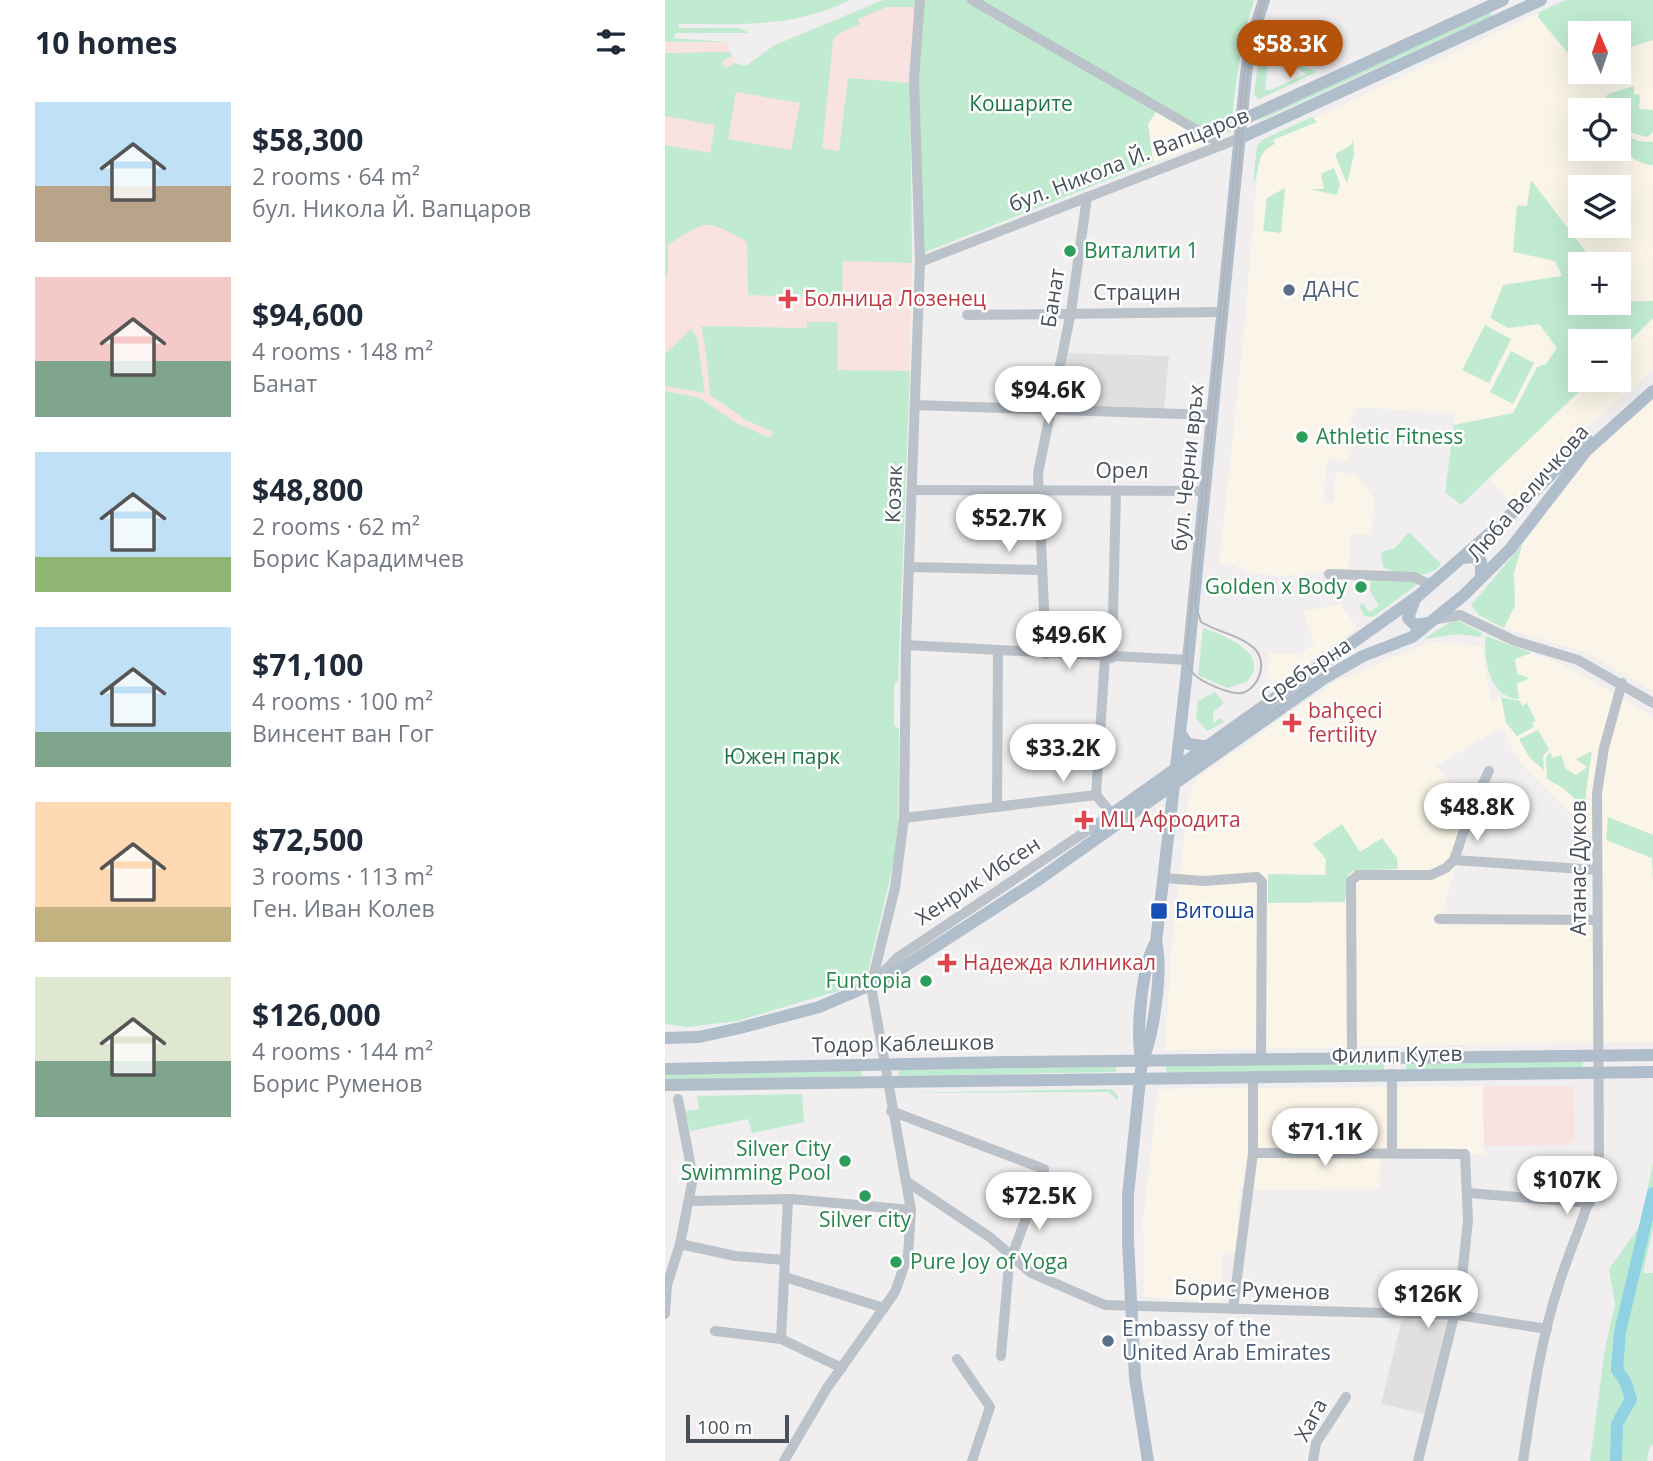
<!DOCTYPE html>
<meta charset="utf-8">
<style>
:root{--surface:#fff;--page:#f2f2f3;--text:#1f2937;--muted:#747a83;--accent:#b45309}
body{margin:0;font-family:"Open Sans",sans-serif;background:var(--page);color:var(--text);height:100vh;display:flex;flex-direction:column;font-size:26px;white-space:nowrap}
*{box-sizing:border-box;margin:0}
p{font-size:23px;color:var(--muted)}
.icon{flex:none;width:38px;height:38px;fill:none;stroke:currentColor;stroke-width:2;stroke-linecap:round;stroke-linejoin:round}
.map{position:relative;flex:1;overflow:hidden}
.panel{display:flex;flex-direction:column;background:var(--surface);width:665px}
.panel>*{flex:none}
.needle{width:46px;rotate:358deg}
.controls{position:absolute;left:903px;top:21px;display:grid;gap:14px}
.controls a{display:grid;place-items:center;width:63px;height:63px;border-radius:0px;background:var(--surface);box-shadow:0 7px 28px #0002;font-size:35px}
.scale{position:absolute;left:21px;bottom:18px;width:103px;box-sizing:border-box;padding-left:7px;border:4px solid #48515a;border-top:0;font-size:19px;line-height:24px;white-space:nowrap;color:#48515a;-webkit-text-stroke:5px #fff;paint-order:stroke}
.price{position:absolute;translate:-50% -60px;padding:0 16px;border-radius:24px;background:#fff;color:#222;font-size:23px;line-height:46px;filter:drop-shadow(0 2px 4px #0008)}
.price::after{content:'';position:absolute;left:50%;top:42px;width:21px;height:16px;margin-left:-10px;background:inherit;clip-path:polygon(0 0,100% 0,50% 100%)}
.price.on{background:var(--accent);color:#fff}
ul{padding:0;list-style:none}
li{display:flex;align-items:center;gap:21px;height:175px;padding:0 35px}
li span{display:grid;place-items:center;flex:none;width:196px;height:140px;border-radius:0px;color:#555}
li>.icon{margin-inline-start:auto}
span .icon{width:84px;height:84px;fill:#fffc;stroke-width:1}
li b{font-size:30px}
h2{display:flex;justify-content:space-between;align-items:center;height:84px;padding:0 35px;font-size:30px}
main{display:flex;flex:1;min-height:0}
.map>svg:first-child{display:block}
</style>
<main>
<section class="panel">
<h2>10 homes<svg class="icon" aria-label="filters" viewBox="0 0 24 24"><path d="M4 7h16M4 17h16"/><circle cx="9" cy="7" r="2"/><circle cx="15" cy="17" r="2"/></svg></h2>
<ul>
<li><span style="background:linear-gradient(#bfe0f5 60%,#b9a48a 0)"><svg class="icon" aria-label="home" viewBox="0 0 24 24"><path d="M3 11l9-7 9 7M6 9v11h12V9"/></svg></span><div><b>$58,300</b><p>2 rooms · 64 m²</p><p>бул. Никола Й. Вапцаров</p></div></li>
<li><span style="background:linear-gradient(#f6c9c9 60%,#7fa58c 0)"><svg class="icon" aria-label="home" viewBox="0 0 24 24"><path d="M3 11l9-7 9 7M6 9v11h12V9"/></svg></span><div><b>$94,600</b><p>4 rooms · 148 m²</p><p>Банат</p></div></li>
<li><span style="background:linear-gradient(#bfe0f5 75%,#8fb573 0)"><svg class="icon" aria-label="home" viewBox="0 0 24 24"><path d="M3 11l9-7 9 7M6 9v11h12V9"/></svg></span><div><b>$48,800</b><p>2 rooms · 62 m²</p><p>Борис Карадимчев</p></div></li>
<li><span style="background:linear-gradient(#bfe0f5 75%,#7fa58c 0)"><svg class="icon" aria-label="home" viewBox="0 0 24 24"><path d="M3 11l9-7 9 7M6 9v11h12V9"/></svg></span><div><b>$71,100</b><p>4 rooms · 100 m²</p><p>Винсент ван Гог</p></div></li>
<li><span style="background:linear-gradient(#ffd9b3 75%,#c2b280 0)"><svg class="icon" aria-label="home" viewBox="0 0 24 24"><path d="M3 11l9-7 9 7M6 9v11h12V9"/></svg></span><div><b>$72,500</b><p>3 rooms · 113 m²</p><p>Ген. Иван Колев</p></div></li>
<li><span style="background:linear-gradient(#dfe7d0 60%,#7fa58c 0)"><svg class="icon" aria-label="home" viewBox="0 0 24 24"><path d="M3 11l9-7 9 7M6 9v11h12V9"/></svg></span><div><b>$126,000</b><p>4 rooms · 144 m²</p><p>Борис Руменов</p></div></li>
</ul>
</section>
<div class="map">
<svg width="988" height="1461" viewBox="0 0 988 1461">
<rect width="100%" height="100%" fill="#f0eeee"/>
<!-- commercial -->
<g fill="#faf5e8" fill-rule="evenodd">
<path d="M902,0H988V301L954,302V264H915V303L854,425H789L790,414L693,407L685,422L683,448L685,461L662,459L658,502L668,503L671,472L691,474L709,499L706,535L686,534L683,568L619,576L585,574L566,564L554,563L578,343L595,143ZM915,33H954V72H915ZM915,110H954V149H915ZM915,187H954V226H915Z"/>
<path d="M491,111L540,140L538,145L488,162L483,124Z"/>
<path d="M988,318V370L908,439L845,502L824,478L926,380H954V352Z"/>
<path d="M988,398V692L923,653L839,628L850,605L849,573L857,545L930,450Z"/>
<path d="M676,605L692,628L615,681L602,680L604,653L634,655L649,644L638,611Z"/>
<path d="M765,642L817,646L826,703L846,691L852,674L850,659L867,653L895,663L988,717V1042L500,1050L506,953L524,792L534,777L668,683ZM836,727L856,764L926,833V915H777L807,807L771,766Z"/>
<path d="M818,1086L819,1154L715,1156L714,1189L584,1190L575,1187L571,1253H558L557,1302L479,1297L478,1220L493,1089Z"/>
</g>
<!-- education -->
<g fill="#e1dfdf">
<path d="M400,353L504,356L499,412L388,409Z"/>
<path d="M737,1319L782,1322L760,1414L716,1404Z"/>
</g>
<!-- medical -->
<g fill="#f9e3e0">
<path d="M218,0H250L245,83L247,263L243,409L0,465V42H62L70,63L81,66L108,46Z"/>
<path d="M818,1086H909L910,1140L904,1145L819,1146Z"/>
</g>
<!-- green -->
<g fill="#c0ebd1" fill-rule="evenodd">
<path d="M0,0H185C130,28 74,24 14,24L13,28H75L84,33H11L9,38L62,42H0Z"/>
<path d="M218,0H250L249,7H222L193,19L195,24L173,34L168,40L157,149L174,151L183,78L245,83L247,263L178,261L177,298L83,295L82,242C40,219 43,219 3,245V273L0,276V145L45,153L50,125L0,116V53L65,52L67,56L57,61L60,68L70,63L81,66L108,46ZM71,92L135,103L126,150L63,139Z"/>
<path d="M258,0H589C575,43 570,86 566,131L540,140L491,112L483,124L488,162L258,253L252,80Z"/>
<path d="M901,0H988V40L954,51V33H915V64L913,65L873,17L874,12Z"/>
<path d="M825,12L827,16L594,121L596,118Z"/>
<path d="M601,28L606,31L600,90H606L641,74C627,65 612,53 615,34L626,62L652,72L594,99L589,95L597,32Z"/>
<path d="M969,86V94L975,95L974,109L988,110V132L982,137L964,132L954,125V110H941L937,103L943,94Z"/>
<path d="M647,117L652,122L608,140L610,144C589,153 597,169 588,183L592,146L597,140Z"/>
<path d="M954,131L973,141L988,142V165C970,164 954,151 954,131Z"/>
<path d="M688,140L689,155L682,184L670,154L685,146Z"/>
<path d="M669,168L675,184L672,195L644,189H659L656,174Z"/>
<path d="M866,180L930,264H915V303L988,301V318L954,352V341H915V380H926L796,505L780,492L789,425L848,413L872,367L881,364L892,348L874,324L843,328L825,318L838,285L897,276L890,261L848,252L852,205L862,206Z"/>
<path d="M620,188L616,233L598,231L602,198Z"/>
<path d="M142,322H172L173,370L245,371L233,681L229,685V725L234,729L233,844L202,976L190,986L72,1021L23,1027L0,1024V391L35,398L71,423L105,438L108,432L81,420L45,395C43,371 41,347 36,326L142,328Z"/>
<path d="M820,325L846,339L824,383L797,370Z"/>
<path d="M26,329L32,338L40,393L0,386V354Z"/>
<path d="M846,351L869,363L848,404L825,392Z"/>
<path d="M744,532L776,564C769,579 732,576 718,567L716,552L730,548Z"/>
<path d="M857,545L849,573L850,605L839,628L814,615L806,605Z"/>
<path d="M706,579L757,581L708,617L700,616L694,606L698,603L704,612L714,606L705,591Z"/>
<path d="M790,619L817,633L815,637L793,634L759,639Z"/>
<path d="M538,628C558,635 609,654 581,682L562,688L533,675Z"/>
<path d="M821,636L867,653L850,659L852,674L864,678L852,684L854,699C826,699 817,659 821,636Z"/>
<path d="M550,692L559,703L548,712V723L556,718L559,722L542,731L531,718L533,701Z"/>
<path d="M836,697L855,701L857,706L862,703L871,721L867,723L869,727L852,736L841,723Z"/>
<path d="M873,730L884,749L878,756L879,770L865,758L854,739Z"/>
<path d="M927,751L921,792L922,810L898,788L882,779L881,757L885,752L888,758L896,755L901,769L911,775L922,767L911,759Z"/>
<path d="M943,817L988,835V883L987,858L941,840Z"/>
<path d="M677,824L695,852L717,838L732,858L733,869L688,871L683,875L680,902L603,903V874L660,875L661,859L648,844Z"/>
<path d="M918,1061V1069L741,1070V1063Z"/>
<path d="M719,1063V1071L501,1073V1065Z"/>
<path d="M451,1065V1072L234,1076V1069Z"/>
<path d="M197,1070V1076L0,1080V1073Z"/>
<path d="M446,1089L453,1096V1101L444,1092L231,1093Z"/>
<path d="M137,1094L139,1122L87,1133L83,1119L25,1131L20,1111L34,1109L32,1096Z"/>
<path d="M988,1163V1229L978,1273H988V1446L985,1445L982,1461H925L940,1349L950,1304L944,1269L975,1226Z"/>
</g>
<g fill="none" stroke-linecap="round" stroke-linejoin="round">
<!-- river -->
<path stroke="#90d1e4" stroke-width="12" d="M951,1461L952,1424L966,1399L960,1381L952,1370L955,1332L988,1193"/>
<!-- minor -->
<g stroke="#bbc2ca" stroke-width="10">
<path d="M307,0L558,145"/>
<path d="M255,262L575,138"/>
<path d="M302,315L558,312"/>
<path d="M250,405L547,415"/>
<path d="M249,490L540,491"/>
<path d="M245,567L377,570"/>
<path d="M664,574L749,577L766,585"/>
<path d="M772,619L795,615L850,641L913,660L988,703"/>
<path d="M241,645L523,660"/>
<path d="M381,654L373,473L406,312L422,197"/>
<path d="M447,658L451,490"/>
<path d="M431,795L440,657"/>
<path d="M332,807L333,651"/>
<path d="M239,818L431,795"/>
<path d="M789,860L932,870"/>
<path d="M498,878L539,881L592,877L597,882L596,1059"/>
<path d="M774,919L933,920"/>
<path d="M208,983L232,958L447,814L431,795"/>
<path d="M687,1058L686,881L693,875H766L781,868L789,860L807,807L824,771"/>
<path d="M727,1074V1152"/>
<path d="M226,1111L379,1169L344,1264L336,1356"/>
<path d="M588,1153L800,1154L803,1220L793,1315"/>
<path d="M241,1181L326,1238L366,1273L440,1305L793,1315L882,1329"/>
<path d="M804,1193L925,1203"/>
<path d="M26,1201L127,1199L246,1210"/>
<path d="M15,1244L70,1256L120,1260"/>
<path d="M120,1277L219,1308"/>
<path d="M568,1309L588,1153V1076"/>
<path d="M0,1314L2,1285L15,1244L28,1178L13,1099"/>
<path d="M50,1331L116,1339L177,1368"/>
<path d="M116,1339L123,1199"/>
<path d="M292,1359L325,1407L307,1461"/>
<path d="M119,1461L162,1388L230,1292L243,1255L246,1210L206,986L230,888L239,818L241,645L255,262L249,79L255,0"/>
<path d="M648,1461L651,1443L681,1397"/>
<path d="M753,1461L789,1316"/>
<path d="M858,1461C867,1403 875,1343 893,1287C906,1245 925,1207 934,1164L932,793L939,748L957,683"/>
</g>
<!-- major -->
<g stroke="#b0bdcb" stroke-width="12">
<path d="M577,120L838,0"/>
<path d="M575,138L876,0"/>
<path d="M798,558L808,557L816,561V577"/>
<path d="M750,599L743,618L750,625L763,623"/>
<path d="M515,733L523,744L545,747"/>
<path d="M432,836L447,814L753,596L841,519L922,439"/>
<path d="M0,1038L34,1037L75,1028L154,1007L220,979L370,882L658,679L698,656L747,637L799,595L846,548L921,451L988,391"/>
<path d="M477,1061C470,1035 477,964 491,942"/>
<path d="M0,1069L342,1062L988,1055"/>
<path d="M0,1085L988,1072"/>
<path d="M483,1461L470,1378L463,1242V1195L477,1061C489,1036 498,968 491,942L521,680L581,74L586,41L599,0"/>
</g>
<!-- tram -->
<path stroke="#b1b3b8" stroke-width="2" d="M597,0L585,41L579,74L521,658C523,664 524,669 528,673C535,682 566,695 577,693C595,688 603,661 589,648C575,635 552,632 536,622L530,604L583,74L588,41L600,0"/>
</g>
<!-- markers -->
<g fill="#2e9e5b" stroke="#fff" stroke-width="2.5">
<circle cx="405" cy="251" r="7"/>
<circle cx="637" cy="437" r="7"/>
<circle cx="696" cy="587" r="7"/>
<circle cx="261" cy="981" r="7"/>
<circle cx="180" cy="1161" r="7"/>
<circle cx="200" cy="1196" r="7"/>
<circle cx="231" cy="1262" r="7"/>
</g>
<g fill="#5c6f8a" stroke="#fff" stroke-width="2.5">
<circle cx="624" cy="290" r="7"/>
<circle cx="443" cy="1341" r="7"/>
</g>
<g fill="#e0444e" stroke="#fff" stroke-width="2.5">
<path d="M119.5 288.5h7v7h7v7h-7v7h-7v-7h-7v-7h7z"/>
<path d="M623.5 712.5h7v7h7v7h-7v7h-7v-7h-7v-7h7z"/>
<path d="M415.5 809.5h7v7h7v7h-7v7h-7v-7h-7v-7h7z"/>
<path d="M278.5 952.5h7v7h7v7h-7v7h-7v-7h-7v-7h7z"/>
</g>
<rect fill="#1a4fb4" stroke="#fff" stroke-width="2.5" x="485" y="902" width="18" height="18" rx="3.5"/>
<g text-anchor="middle" stroke-width="5" stroke-linejoin="round" paint-order="stroke">
<!-- park labels -->
<g font-size="21" fill="#1e754c" stroke="#fff">
<text x="356" y="111">Кошарите</text>
<text x="117" y="764">Южен парк</text>
</g>
<!-- street labels -->
<g font-size="21" fill="#48515a" stroke="#fff">
<text transform="translate(464 160) rotate(-21)" y="7">бул. Никола Й. Вапцаров</text>
<text x="472" y="300">Страцин</text>
<text transform="translate(388 298) rotate(-81)" y="7">Банат</text>
<text transform="translate(523 468) rotate(-84)" y="7">бул. Черни връх</text>
<text x="457" y="478">Орел</text>
<text transform="translate(863 493) rotate(-49)" y="7">Люба Величкова</text>
<text transform="translate(229 494) rotate(-88)" y="7">Козяк</text>
<text transform="translate(641 671) rotate(-33)" y="7">Сребърна</text>
<text transform="translate(914 868) rotate(-90)" y="7">Атанас Дуков</text>
<text transform="translate(313 881) rotate(-33)" y="7">Хенрик Ибсен</text>
<text transform="translate(238 1044) rotate(-1)" y="7">Тодор Каблешков</text>
<text transform="translate(732 1055) rotate(-1)" y="7">Филип Кутев</text>
<text transform="translate(587 1290) rotate(2)" y="7">Борис Руменов</text>
<text transform="translate(646 1420) rotate(-62)" y="7">Хага</text>
</g>
<!-- leisure labels -->
<g font-size="21" fill="#27864d" stroke="#fff" text-anchor="start">
<text x="419" y="258">Виталити 1</text>
<text x="651" y="444">Athletic Fitness</text>
<text x="682" y="594" text-anchor="end">Golden x Body</text>
<text x="247" y="988" text-anchor="end">Funtopia</text>
<text x="166" y="1156" text-anchor="end">Silver City<tspan x="166" dy="24">Swimming Pool</tspan></text>
<text x="200" y="1227" text-anchor="middle">Silver city</text>
<text x="245" y="1269">Pure Joy of Yoga</text>
</g>
<!-- service labels -->
<g font-size="21" fill="#4e5e75" stroke="#fff" text-anchor="start">
<text x="638" y="297">ДАНС</text>
<text x="457" y="1336">Embassy of the<tspan x="457" dy="24">United Arab Emirates</tspan></text>
</g>
<!-- health labels -->
<g font-size="21" fill="#be3a42" stroke="#fff" text-anchor="start">
<text x="139" y="306">Болница Лозенец</text>
<text x="643" y="718">bahçeci<tspan x="643" dy="24">fertility</tspan></text>
<text x="435" y="827">МЦ Афродита</text>
<text x="298" y="970">Надежда клиникал</text>
</g>
<!-- transit labels -->
<g font-size="21" fill="#164399" stroke="#fff" text-anchor="start">
<text x="510" y="918">Витоша</text>
</g>
</g>
</svg>
<div class="controls">
<a><svg class="needle" viewBox="-14 -14 28 28"><path d="M0-13l5 13h-10z" fill="#e53935"/><path d="M0 13l5-13h-10z" fill="#747a83"/></svg></a>
<a><svg class="icon" aria-label="locate" viewBox="0 0 24 24"><circle cx="12" cy="12" r="6"/><path d="M12 2v4M12 18v4M2 12h4M18 12h4"/></svg></a>
<a><svg class="icon" aria-label="layers" viewBox="0 0 24 24"><path d="M12 4l9 5-9 5-9-5zM3 14l9 5 9-5"/></svg></a>
<a>+</a>
<a>−</a>
</div>
<div class="scale">100 m</div>
<b class="price on" style="left:625px;top:80px">$58.3K</b>
<b class="price" style="left:383px;top:426px">$94.6K</b>
<b class="price" style="left:344px;top:554px">$52.7K</b>
<b class="price" style="left:404px;top:671px">$49.6K</b>
<b class="price" style="left:398px;top:784px">$33.2K</b>
<b class="price" style="left:812px;top:843px">$48.8K</b>
<b class="price" style="left:660px;top:1168px">$71.1K</b>
<b class="price" style="left:902px;top:1216px">$107K</b>
<b class="price" style="left:374px;top:1232px">$72.5K</b>
<b class="price" style="left:763px;top:1330px">$126K</b>
</div>
</main>
